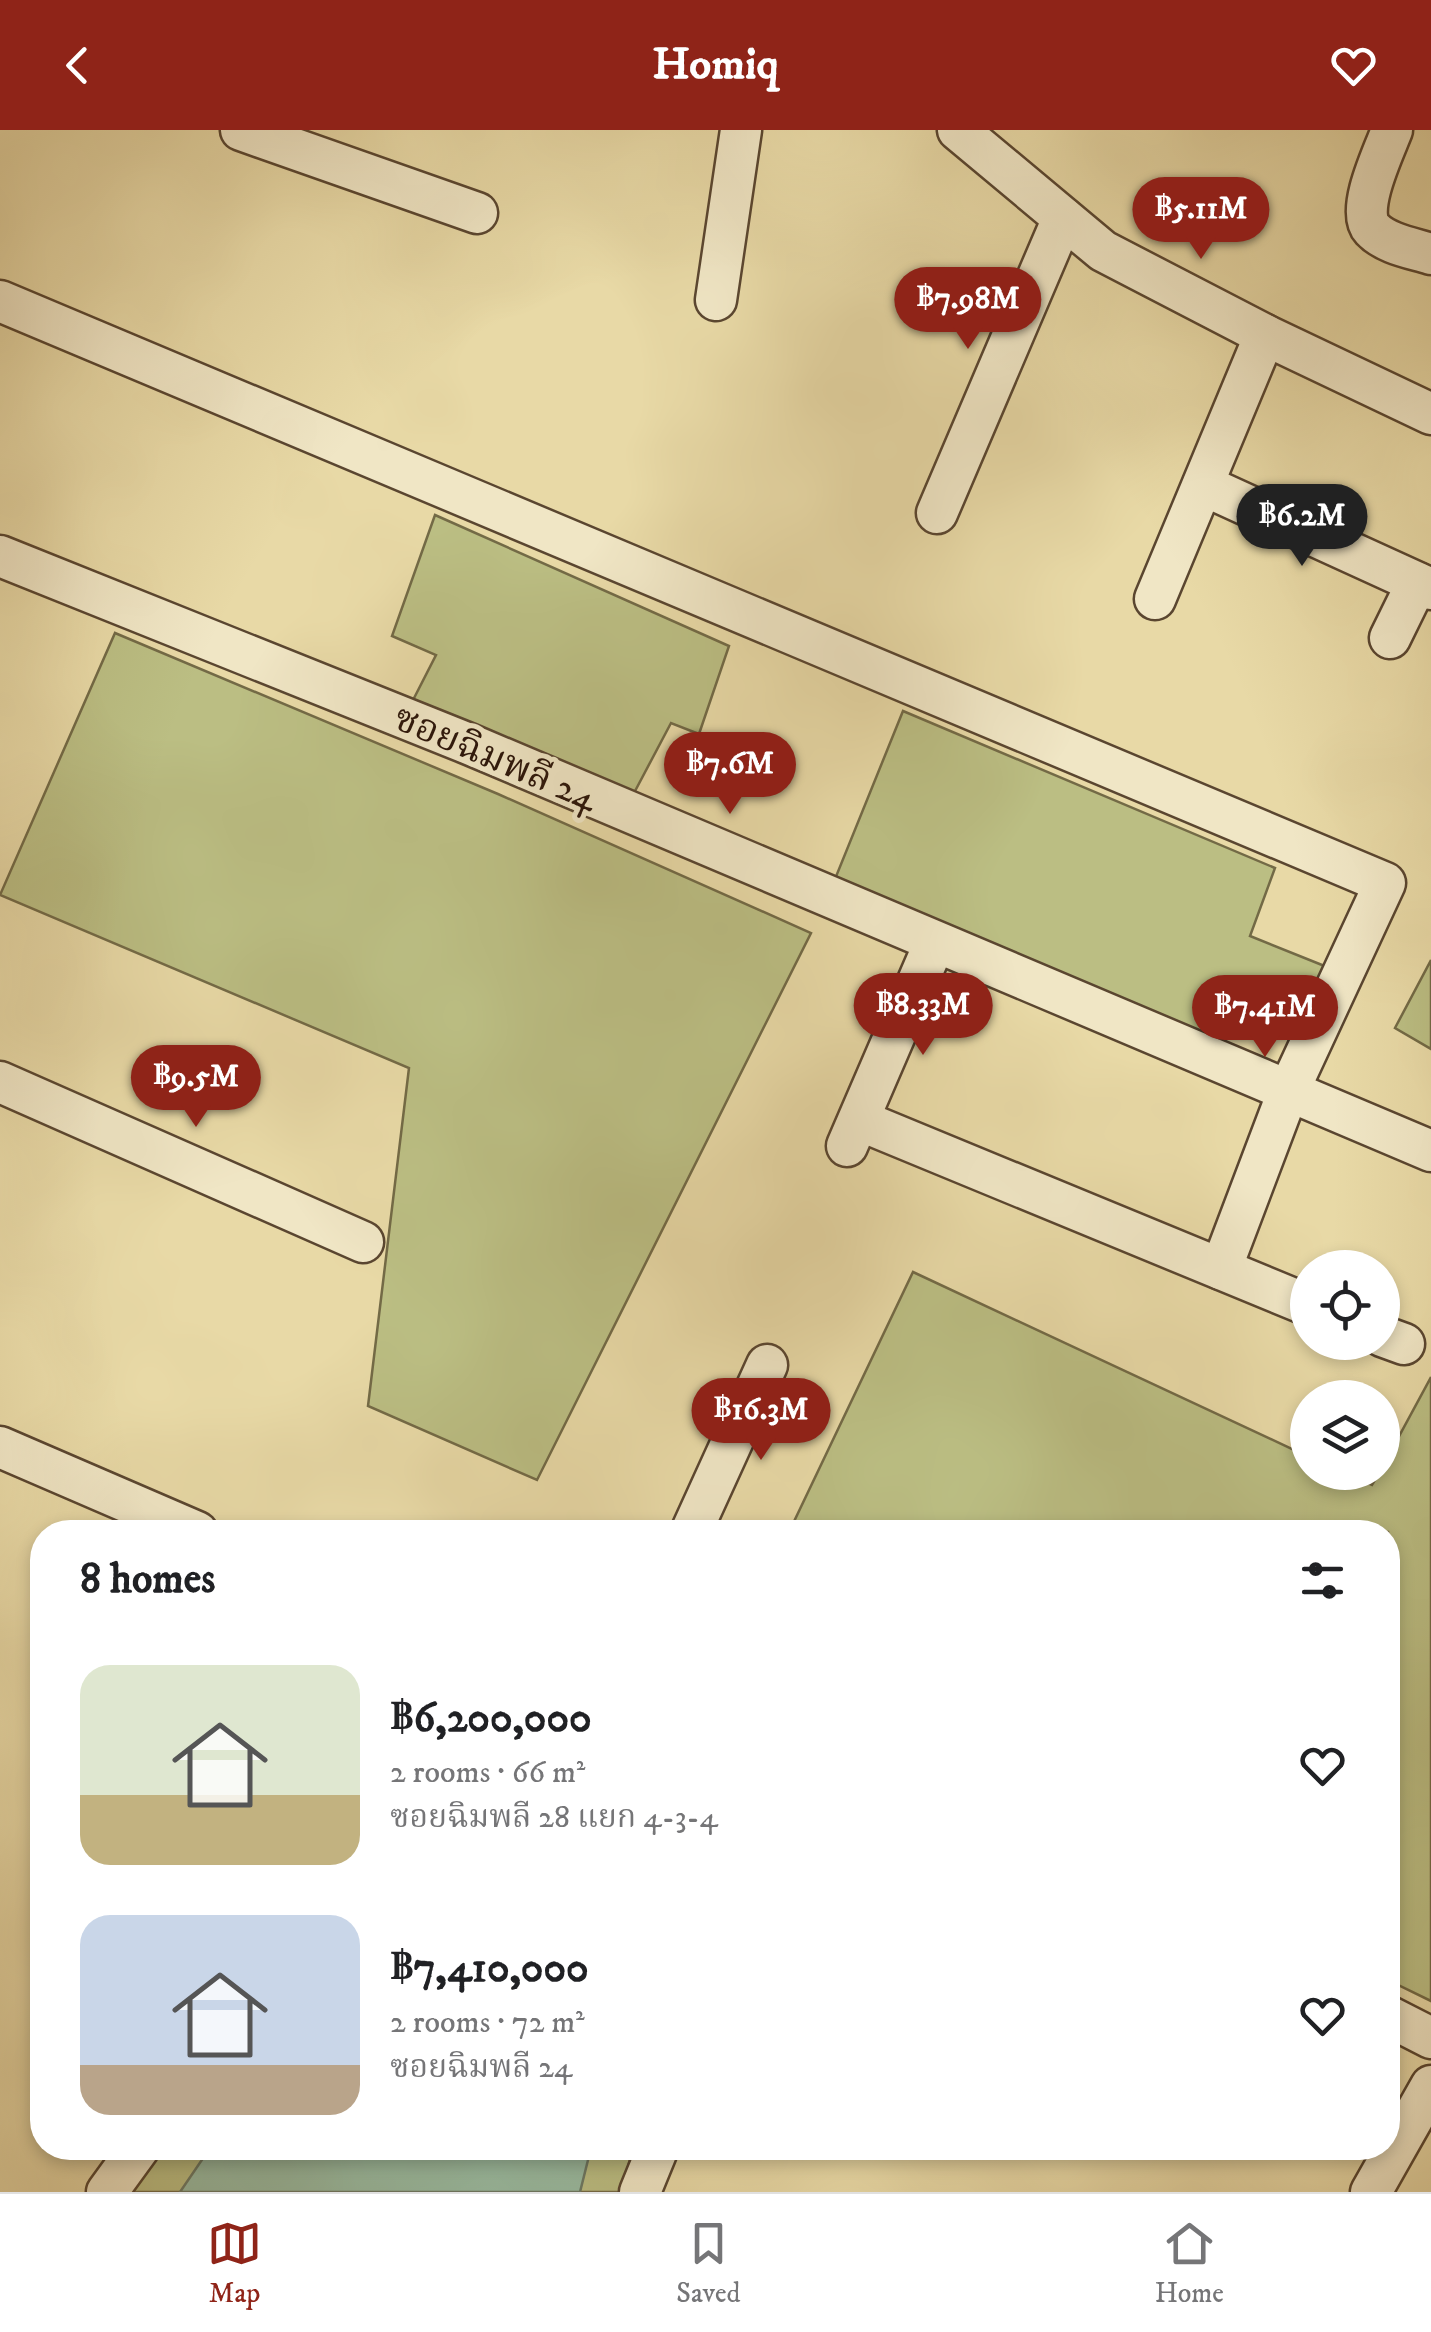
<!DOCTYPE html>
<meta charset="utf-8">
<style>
:root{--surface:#fff;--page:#f2f2f2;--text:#202124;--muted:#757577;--line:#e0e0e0;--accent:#8f2418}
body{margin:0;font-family:"IM FELL DW Pica","Noto Serif Thai",serif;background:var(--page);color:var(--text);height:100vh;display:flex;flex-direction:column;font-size:38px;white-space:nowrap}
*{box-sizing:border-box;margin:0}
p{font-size:32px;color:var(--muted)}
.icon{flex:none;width:55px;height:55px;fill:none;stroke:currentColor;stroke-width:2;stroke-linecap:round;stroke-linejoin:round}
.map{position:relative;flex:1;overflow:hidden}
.drawer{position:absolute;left:30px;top:1390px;width:1370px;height:640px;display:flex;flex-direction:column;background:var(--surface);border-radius:40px;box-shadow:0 5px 15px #0003}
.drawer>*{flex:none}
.tools{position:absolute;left:1290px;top:1120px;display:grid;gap:20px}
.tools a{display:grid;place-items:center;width:110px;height:110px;border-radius:50%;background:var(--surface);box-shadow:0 5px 15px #0003;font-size:50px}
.price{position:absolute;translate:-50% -85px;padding:0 22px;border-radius:35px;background:var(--accent);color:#fff;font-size:32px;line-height:65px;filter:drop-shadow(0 2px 5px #0008)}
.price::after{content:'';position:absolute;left:50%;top:60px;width:30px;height:22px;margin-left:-15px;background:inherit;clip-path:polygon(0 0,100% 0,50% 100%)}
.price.selected{background:#222;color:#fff}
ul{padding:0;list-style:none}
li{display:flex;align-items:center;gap:30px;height:250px;padding:0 50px}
li span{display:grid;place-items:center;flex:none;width:280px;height:200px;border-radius:30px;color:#555}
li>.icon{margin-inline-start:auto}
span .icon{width:120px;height:120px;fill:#fffc;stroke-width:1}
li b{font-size:42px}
h2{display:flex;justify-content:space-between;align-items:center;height:120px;padding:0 50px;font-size:42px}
header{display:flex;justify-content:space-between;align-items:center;height:130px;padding:0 50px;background:var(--accent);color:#fff;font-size:45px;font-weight:800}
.tab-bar{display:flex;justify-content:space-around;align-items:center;height:140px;border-top:2px solid var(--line);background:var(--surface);font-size:28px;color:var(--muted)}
.tab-bar a{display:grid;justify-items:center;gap:5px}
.tab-bar .selected{color:var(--accent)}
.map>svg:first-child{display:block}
</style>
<header><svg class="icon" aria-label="back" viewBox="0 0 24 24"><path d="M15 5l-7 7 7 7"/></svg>Homiq<svg class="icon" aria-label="heart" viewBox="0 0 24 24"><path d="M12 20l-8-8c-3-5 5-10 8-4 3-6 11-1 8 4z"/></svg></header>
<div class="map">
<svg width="1431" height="2062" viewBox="0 0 1431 2062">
<rect width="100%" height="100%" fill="#e8d9a6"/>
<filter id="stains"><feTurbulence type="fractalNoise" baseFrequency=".002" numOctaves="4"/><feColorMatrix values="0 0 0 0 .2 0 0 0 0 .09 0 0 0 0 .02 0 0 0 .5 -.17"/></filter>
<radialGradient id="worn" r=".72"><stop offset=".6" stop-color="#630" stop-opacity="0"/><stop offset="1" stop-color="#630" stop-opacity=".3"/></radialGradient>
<!-- green -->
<g fill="#bbbe83" stroke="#736a46" stroke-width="2.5">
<path d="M435,385L729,516L699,604L671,593L634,663L411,574L436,525L392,506Z"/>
<path d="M115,503L498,664L811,803L537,1350L368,1276L409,938L0,765Z"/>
<path d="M903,581L1275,738L1250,806L1327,837L1297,890L1222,861L1200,911L835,749Z"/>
<path d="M1431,830V919L1395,898Z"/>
<path d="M913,1142L1307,1326L1308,1342L1344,1343L1372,1355L1379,1343L1382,1342L1383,1336L1431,1247V1871L1388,1850V1402H789Z"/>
<path d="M164,2018H633L621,2062H125Z"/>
</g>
<!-- water -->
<path fill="#98bba2" stroke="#6c7965" stroke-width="2.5" d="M210,2018H591L580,2062H180Z"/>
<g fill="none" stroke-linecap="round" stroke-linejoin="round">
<!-- minor casing -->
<g stroke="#5a4630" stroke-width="45">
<g id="minor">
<path d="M241,0L477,83"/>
<path d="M958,0L1103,121L1265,205L1431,284"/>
<path d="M1392,0C1384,21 1355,81 1372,99C1386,114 1412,118 1431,124"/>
<path d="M716,170L741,0"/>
<path d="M0,171L1385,753L1288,962L1221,1139"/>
<path d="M1203,355L1431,459"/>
<path d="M937,383L1063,88"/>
<path d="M0,426L469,614L1431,1021"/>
<path d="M1155,469L1265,205"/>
<path d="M1390,508L1417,453"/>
<path d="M0,952L363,1112"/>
<path d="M859,990L1308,1175"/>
<path d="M847,1016L935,812"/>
<path d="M1382,1206L1404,1214"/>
<path d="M0,1317L197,1402"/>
<path d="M691,1402L767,1235"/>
<path d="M1388,1886L1431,1908"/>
<path d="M107,2062L139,2018"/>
<path d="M640,2062L658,2018"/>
<path d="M1371,2062L1431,1956"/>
</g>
</g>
<!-- minor -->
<use href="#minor" stroke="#f0e6c5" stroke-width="40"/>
</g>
<g text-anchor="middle" stroke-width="10" stroke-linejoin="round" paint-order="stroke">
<!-- street labels -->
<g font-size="38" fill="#2b1509" stroke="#f0e6c5">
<text transform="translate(496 627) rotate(23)" y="13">ซอยฉิมพลี 24</text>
</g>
</g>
<rect width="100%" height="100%" filter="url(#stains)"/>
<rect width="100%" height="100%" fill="url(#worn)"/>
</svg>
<div class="tools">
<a><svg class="icon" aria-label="locate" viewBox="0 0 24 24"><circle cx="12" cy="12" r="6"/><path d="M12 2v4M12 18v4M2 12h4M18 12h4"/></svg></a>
<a><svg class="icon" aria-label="layers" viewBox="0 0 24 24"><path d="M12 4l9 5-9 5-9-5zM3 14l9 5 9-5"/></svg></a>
</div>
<b class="price" style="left:1201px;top:132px">฿5.11M</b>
<b class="price" style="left:968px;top:222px">฿7.98M</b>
<b class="price selected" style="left:1302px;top:439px">฿6.2M</b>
<b class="price" style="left:730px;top:687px">฿7.6M</b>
<b class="price" style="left:923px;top:928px">฿8.33M</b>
<b class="price" style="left:1265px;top:930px">฿7.41M</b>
<b class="price" style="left:196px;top:1000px">฿9.5M</b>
<b class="price" style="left:761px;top:1333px">฿16.3M</b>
<section class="drawer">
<h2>8 homes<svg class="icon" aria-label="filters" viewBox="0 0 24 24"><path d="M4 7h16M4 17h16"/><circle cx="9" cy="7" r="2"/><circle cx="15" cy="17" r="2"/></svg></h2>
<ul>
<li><span style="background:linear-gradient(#dfe7d0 65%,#c2b280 0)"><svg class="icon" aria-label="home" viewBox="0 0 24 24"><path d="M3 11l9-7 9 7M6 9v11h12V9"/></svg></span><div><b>฿6,200,000</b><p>2 rooms · 66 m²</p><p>ซอยฉิมพลี 28 แยก 4-3-4</p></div><svg class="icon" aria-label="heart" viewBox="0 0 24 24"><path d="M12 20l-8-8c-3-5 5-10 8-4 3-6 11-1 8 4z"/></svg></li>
<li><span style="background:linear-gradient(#c9d6e8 75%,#b9a48a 0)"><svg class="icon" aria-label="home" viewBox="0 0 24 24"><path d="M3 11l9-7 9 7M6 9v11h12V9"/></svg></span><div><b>฿7,410,000</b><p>2 rooms · 72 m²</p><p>ซอยฉิมพลี 24</p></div><svg class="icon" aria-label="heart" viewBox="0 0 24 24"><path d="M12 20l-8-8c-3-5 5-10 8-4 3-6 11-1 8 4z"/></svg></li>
</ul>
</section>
</div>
<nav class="tab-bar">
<a class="selected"><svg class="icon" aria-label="map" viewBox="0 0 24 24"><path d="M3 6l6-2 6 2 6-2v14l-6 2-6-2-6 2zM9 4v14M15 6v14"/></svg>Map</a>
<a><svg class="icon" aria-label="saved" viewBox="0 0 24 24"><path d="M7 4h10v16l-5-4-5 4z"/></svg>Saved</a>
<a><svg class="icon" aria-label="home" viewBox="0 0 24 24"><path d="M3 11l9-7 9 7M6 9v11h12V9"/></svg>Home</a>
</nav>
